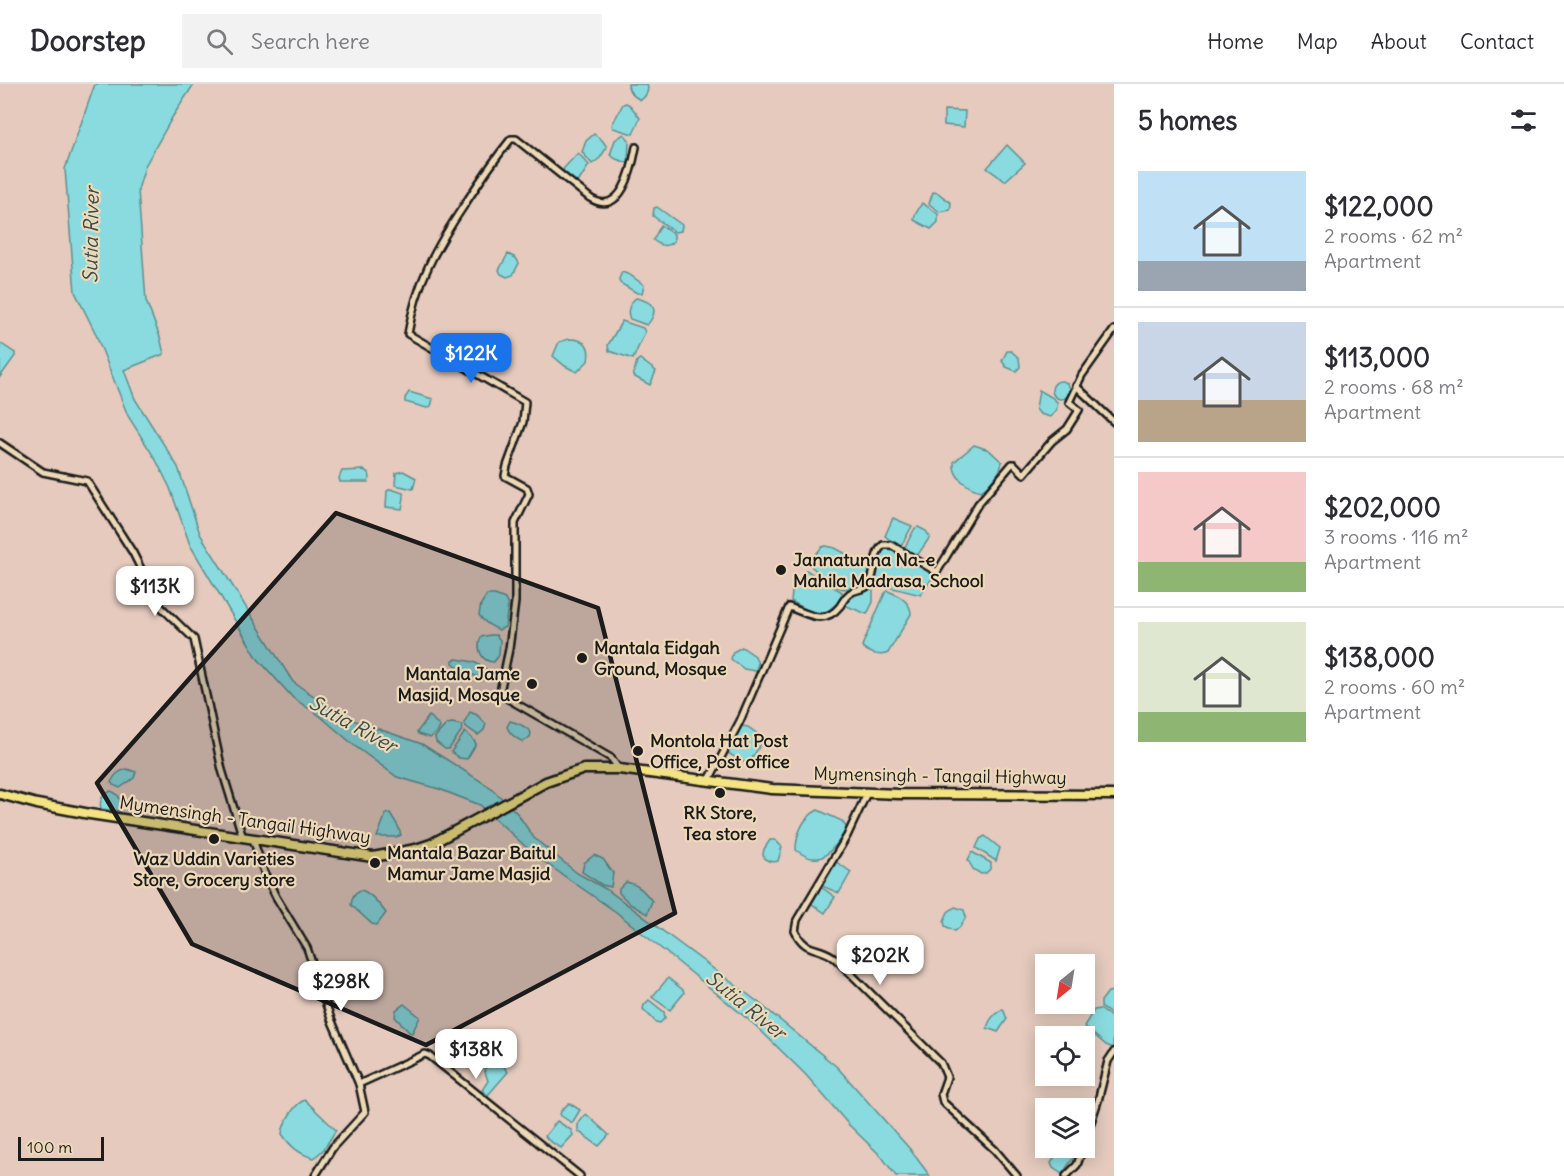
<!DOCTYPE html>
<meta charset="utf-8">
<style>
:root{--surface:#fff;--page:#f2f2f3;--text:#2b2b33;--muted:#7c7c81;--line:#e1e1e2;--accent:#1a73e8}
body{margin:0;font-family:Delius,sans-serif;background:var(--page);color:var(--text);height:100vh;display:flex;flex-direction:column;font-size:22px;white-space:nowrap}
*{box-sizing:border-box;margin:0}
p{font-size:20px;color:var(--muted)}
.icon{flex:none;width:33px;height:33px;fill:none;stroke:currentColor;stroke-width:2;stroke-linecap:round;stroke-linejoin:round}
.map{position:relative;flex:1;overflow:hidden}
.sheet{display:flex;flex-direction:column;background:var(--surface);width:450px}
.sheet>*{flex:none}
.needle{width:39px;rotate:210deg}
.fabs{position:absolute;left:1035px;top:870px;display:grid;gap:12px}
.fabs a{display:grid;place-items:center;width:60px;height:60px;border-radius:0px;background:var(--surface);box-shadow:0 3px 15px #0003;font-size:30px}
.scale{position:absolute;left:18px;bottom:15px;width:86px;box-sizing:border-box;padding-left:6px;border:3px solid #1c1c1c;border-top:0;font-size:16px;line-height:21px;white-space:nowrap;color:#1c1c1c;-webkit-text-stroke:4px #edd9b7;paint-order:stroke}
.price{position:absolute;translate:-50% -51px;padding:0 14px;border-radius:12px;background:#fff;color:#222;font-size:20px;line-height:39px;filter:drop-shadow(0 2px 3px #0008)}
.price::after{content:'';position:absolute;left:50%;top:36px;width:18px;height:14px;margin-left:-9px;background:inherit;clip-path:polygon(0 0,100% 0,50% 100%)}
.price.active{background:var(--accent);color:#fff}
ul{padding:0;list-style:none}
li{display:flex;align-items:center;gap:18px;height:150px;padding:0 24px}
li+li{border-top:2px solid var(--line)}
li span{display:grid;place-items:center;flex:none;width:168px;height:120px;border-radius:0px;color:#555}
li>.icon{margin-inline-start:auto}
span .icon{width:72px;height:72px;fill:#fffc;stroke-width:1}
li b{font-size:26px}
h2{display:flex;justify-content:space-between;align-items:center;height:72px;padding:0 24px;font-size:26px}
header{display:flex;align-items:center;gap:36px;box-sizing:border-box;height:84px;padding:0 30px;background:var(--surface);border-bottom:2px solid var(--line)}
header strong{font-size:28px}
nav{display:flex;gap:33px;margin-inline-start:auto;font-size:21px}
.search{width:420px;height:54px;background:var(--page);display:flex;align-items:center;gap:15px;box-sizing:border-box;padding:0 21px;border-radius:0px;color:var(--muted);font-size:22px}
main{display:flex;flex:1;min-height:0}
.map>svg:first-child{display:block}
</style>
<header>
<strong>Doorstep</strong>
<div class="search"><svg class="icon" aria-label="search" viewBox="0 0 24 24"><circle cx="10" cy="10" r="6"/><path d="M15 15l6 6"/></svg>Search here</div>
<nav><a>Home</a><a>Map</a><a>About</a><a>Contact</a></nav>
</header>
<main>
<div class="map">
<svg width="1114" height="1092" viewBox="0 0 1114 1092">
<rect width="100%" height="100%" fill="#e5cabd"/>
<filter id="ink" filterUnits="userSpaceOnUse"><feTurbulence type="fractalNoise" baseFrequency=".0167" numOctaves="2"/><feDisplacementMap in="SourceGraphic" scale="12" xChannelSelector="R" yChannelSelector="G"/><feConvolveMatrix kernelMatrix="1 2 1 2 8 2 1 2 1" color-interpolation-filters="sRGB"/></filter>
<g filter="url(#ink)">
<!-- water -->
<g fill="#89dbdf" stroke="#5d8f91" stroke-width="1.5">
<path d="M95,0H194L173,32L145,82L138,106L146,217L160,253L164,270L124,286L135,315L178,383L200,450L293,598L347,634L422,660L490,703L517,729L534,754L577,789L609,807L758,918L837,983L909,1064L930,1092H896L882,1073L849,1041L806,991L756,942L699,895L616,828L537,773L480,721L439,705L397,693L356,663L320,632L293,614L258,575L190,461L170,404L156,376L128,332L95,248L75,208L65,85Z"/>
<path d="M628,0H647C650,7 646,12 641,16C634,13 628,8 628,0Z"/>
<path d="M626,19L630,21L640,34L633,50L613,44L612,41L623,20Z"/>
<path d="M944,26L965,27L964,43L944,41Z"/>
<path d="M594,50L602,56L607,63L600,74L592,80L582,68L586,57Z"/>
<path d="M624,50L629,56L628,79L616,75L610,71L615,56Z"/>
<path d="M1007,61L1025,79L1005,97L987,84Z"/>
<path d="M578,69L589,81L577,100L563,88L564,84Z"/>
<path d="M933,108L938,109L951,119L950,126L940,128L929,120Z"/>
<path d="M922,119L938,130V138L931,145L914,136L915,131Z"/>
<path d="M657,123L682,141L681,147L675,148L653,132L654,124Z"/>
<path d="M661,141L674,150V157C666,164 661,162 653,156Z"/>
<path d="M508,170L516,174L519,179L513,191L507,193L501,190L499,186Z"/>
<path d="M622,188L630,191L644,201L642,209H637L620,199L619,195Z"/>
<path d="M636,214C654,218 660,226 647,241L630,235C626,228 630,218 636,214Z"/>
<path d="M622,237L643,244L645,248L633,275L609,267L608,261Z"/>
<path d="M569,255C585,255 591,261 588,277L577,288L565,282L553,272L559,258Z"/>
<path d="M0,259L15,269V272L0,293Z"/>
<path d="M1007,267H1011L1019,274L1020,283L1016,287L1006,283L1002,277Z"/>
<path d="M640,275L656,287L650,301L633,292L637,277Z"/>
<circle cx="1061" cy="306" r="9"/>
<path d="M1039,306L1053,314L1058,319L1056,327L1050,333L1040,330L1036,325Z"/>
<path d="M409,308L433,315L431,322L427,324L405,318V314Z"/>
<path d="M974,361L989,366L1002,378C1000,390 991,401 981,407C968,404 952,393 954,378Z"/>
<path d="M364,386L369,389L370,394L368,398H340L339,394L342,387Z"/>
<path d="M403,387L416,394L413,405L395,401L396,389Z"/>
<path d="M391,405L403,409L404,413L402,425L386,423L387,407Z"/>
<path d="M893,434L912,442L901,462H898L885,452Z"/>
<path d="M918,443L926,447L930,453L917,472L905,463L915,444Z"/>
<path d="M826,462L835,464L869,482C876,497 852,508 840,504C830,500 820,490 812,483L811,476L822,463Z"/>
<path d="M885,463H889L932,488L933,493L921,511L876,500L875,494L883,464Z"/>
<path d="M806,486L842,508C842,514 840,516 835,521C819,537 808,526 791,517L792,508Z"/>
<path d="M870,504L873,505V518L867,530L844,521L856,509Z"/>
<path d="M888,507C898,511 911,518 911,530L888,569C880,573 867,569 862,562L885,509Z"/>
<path d="M487,511H495L505,515L508,522L505,543L499,546C491,542 484,539 479,531L481,520Z"/>
<path d="M490,551H496L500,556L499,571L494,578C481,578 476,564 481,553Z"/>
<path d="M742,563L755,572L758,580L755,587L744,585L731,575L733,568Z"/>
<path d="M457,575L474,578L486,585L487,589L484,596L461,586L453,579V576Z"/>
<path d="M470,628L477,631L486,640L484,646L478,651L465,642L464,639Z"/>
<path d="M429,632L431,633L440,643L438,647L430,654L418,650L417,648Z"/>
<path d="M510,637C519,639 526,642 531,649L530,653L523,658C517,655 510,651 507,643Z"/>
<path d="M452,639L462,641V646L449,665H445L436,658L435,653L447,640Z"/>
<path d="M742,642L748,643L762,653L761,660L749,679L741,677L728,669L730,659Z"/>
<path d="M465,648L473,655L476,660L467,675L459,674L451,668Z"/>
<path d="M127,685L136,688L134,694L120,704L113,701L111,698C115,690 119,687 127,685Z"/>
<path d="M111,707C120,710 123,719 120,727L101,725C99,716 102,711 111,707Z"/>
<path d="M818,726L842,737L848,746C832,764 823,787 796,766C796,750 803,733 818,726Z"/>
<path d="M390,729L398,742L401,751L397,753H377L386,730Z"/>
<path d="M985,752L1000,764L996,777L976,764L980,755Z"/>
<path d="M770,756H775L782,763L778,777C772,779 765,777 763,771L764,765Z"/>
<path d="M972,768L991,779V784L986,789L981,790L973,785L968,776Z"/>
<path d="M594,771L603,775L613,789L611,803L602,801L582,788L584,779Z"/>
<path d="M835,777L851,788L839,809L822,802L821,799Z"/>
<path d="M626,798C638,800 645,808 652,817L647,830L630,820L619,809V805Z"/>
<path d="M821,803L835,813L825,829L809,818Z"/>
<path d="M361,806C371,809 380,821 386,829L377,841L372,840L351,821C352,813 354,808 361,806Z"/>
<path d="M955,823L964,826L966,833L960,843L955,847L945,842L944,837L948,828Z"/>
<path d="M668,894L683,906L684,909L670,926L652,913Z"/>
<path d="M1114,907V932L1101,923V917L1108,908Z"/>
<path d="M649,916L664,928L665,934L660,939L656,938L643,925L644,921Z"/>
<path d="M404,920L420,933L412,949L409,948L395,933L396,926Z"/>
<path d="M1003,925L1007,935L998,948L987,944C989,936 995,929 1003,925Z"/>
<path d="M1100,925L1114,935L1113,964L1106,961L1084,942L1094,926Z"/>
<path d="M496,978L501,979L508,988L488,1011L482,1006L488,997L484,985Z"/>
<path d="M305,1016L336,1046L324,1065L314,1074C299,1070 291,1063 282,1050C283,1039 295,1019 305,1016Z"/>
<path d="M569,1019L580,1026L572,1039L560,1031L561,1027Z"/>
<path d="M586,1030L609,1051L599,1062L578,1047V1040Z"/>
<path d="M557,1037L571,1046L573,1051L561,1064L548,1056L545,1052Z"/>
<path d="M1061,1064L1072,1065L1076,1070L1062,1090L1053,1084L1051,1079Z"/>
</g>
<g fill="none" stroke-linecap="round" stroke-linejoin="round">
<!-- minor casing -->
<g stroke="#1c1c1c" stroke-width="10">
<g id="minor">
<path d="M1076,302L1114,338"/>
<path d="M0,359L43,388L87,397L133,469L159,521L194,555L222,686L243,754"/>
<path d="M619,685L611,674L503,612L500,608L509,565L515,518V439L529,410L527,404L505,392L507,382L523,338L525,318L408,250C416,199 436,163 465,120C479,98 494,76 511,55H516L521,59L590,114C621,134 632,85 636,63"/>
<path d="M709,696L740,637L789,523C809,530 824,542 840,522C844,516 846,511 852,508C860,504 868,506 871,496C876,485 873,470 883,461H891L937,488L978,420L1012,380H1014L1024,390L1052,357L1067,345L1079,326L1069,318L1082,291L1114,246"/>
<path d="M867,709L847,752L797,836L795,847C805,868 816,862 832,872C836,875 840,879 843,882L941,979L947,993L941,1010L943,1018L995,1066L1017,1092"/>
<path d="M253,755L264,788L276,813L307,864L331,935L359,1000L365,1028L333,1063L315,1092"/>
<path d="M359,1000L425,970L430,972L580,1092"/>
<path d="M1084,1059L1098,1017L1108,977L1114,968"/>
<path d="M1066,1092L1077,1081L1083,1064"/>
</g>
</g>
<!-- trunk casing -->
<g stroke="#1c1c1c" stroke-width="13">
<path id="trunk" d="M0,710L37,720L90,730L373,773L416,765L431,760L546,698L584,685H619L772,705L899,710L1114,711"/>
</g>
<!-- minor -->
<use href="#minor" stroke="#edd9b7" stroke-width="5"/>
<!-- trunk -->
<use href="#trunk" stroke="#f4e382" stroke-width="8"/>
</g>
</g>
<!-- marked area -->
<path fill="#1c1c1c" fill-opacity="0.2" stroke="#1c1c1c" stroke-width="4.5" stroke-linejoin="round" d="M336,429L598,524L675,829L426,961L192,860L97,699Z"/>
<!-- markers -->
<g fill="#1c1c1c" stroke="#edd9b7" stroke-width="2">
<circle cx="781" cy="486" r="6"/>
<circle cx="582" cy="574" r="6"/>
<circle cx="532" cy="600" r="6"/>
<circle cx="638" cy="667" r="6"/>
<circle cx="720" cy="709" r="6"/>
<circle cx="214" cy="755" r="6"/>
<circle cx="375" cy="779" r="6"/>
</g>
<g text-anchor="middle" stroke-width="4.5" stroke-linejoin="round" paint-order="stroke">
<!-- poi labels -->
<g font-size="18" font-weight="bold" fill="#1c1c1c" stroke="#edd9b7" text-anchor="start">
<text x="793" y="482">Jannatunna Na-e<tspan x="793" dy="21">Mahila Madrasa, School</tspan></text>
<text x="594" y="570">Mantala Eidgah<tspan x="594" dy="21">Ground, Mosque</tspan></text>
<text x="520" y="596" text-anchor="end">Mantala Jame<tspan x="520" dy="21">Masjid, Mosque</tspan></text>
<text x="650" y="663">Montola Hat Post<tspan x="650" dy="21">Office, Post office</tspan></text>
<text x="720" y="735" text-anchor="middle">RK Store,<tspan x="720" dy="21">Tea store</tspan></text>
<text x="387" y="775">Mantala Bazar Baitul<tspan x="387" dy="21">Mamur Jame Masjid</tspan></text>
<text x="214" y="781" text-anchor="middle">Waz Uddin Varieties<tspan x="214" dy="21">Store, Grocery store</tspan></text>
</g>
<!-- street labels -->
<g font-size="18" fill="#1c1c1c" stroke="#edd9b7">
<text transform="translate(940 692) rotate(1)" y="6">Mymensingh - Tangail Highway</text>
<text transform="translate(245 736) rotate(8)" y="6">Mymensingh - Tangail Highway</text>
</g>
<!-- water labels -->
<g font-size="20" font-style="italic" fill="#374c4d" stroke="#edd9b7">
<text transform="translate(91 151) rotate(-89)" y="7">Sutia River</text>
<text transform="translate(353 640) rotate(29)" y="7">Sutia River</text>
<text transform="translate(746 921) rotate(39)" y="7">Sutia River</text>
</g>
</g>
</svg>
<div class="fabs">
<a><svg class="needle" viewBox="-14 -14 28 28"><path d="M0-13l5 13h-10z" fill="#e53935"/><path d="M0 13l5-13h-10z" fill="#7c7c81"/></svg></a>
<a><svg class="icon" aria-label="locate" viewBox="0 0 24 24"><circle cx="12" cy="12" r="6"/><path d="M12 2v4M12 18v4M2 12h4M18 12h4"/></svg></a>
<a><svg class="icon" aria-label="layers" viewBox="0 0 24 24"><path d="M12 4l9 5-9 5-9-5zM3 14l9 5 9-5"/></svg></a>
</div>
<div class="scale">100 m</div>
<b class="price active" style="left:471px;top:300px">$122K</b>
<b class="price" style="left:155px;top:533px">$113K</b>
<b class="price" style="left:880px;top:902px">$202K</b>
<b class="price" style="left:341px;top:928px">$298K</b>
<b class="price" style="left:476px;top:996px">$138K</b>
</div>
<section class="sheet">
<h2>5 homes<svg class="icon" aria-label="filters" viewBox="0 0 24 24"><path d="M4 7h16M4 17h16"/><circle cx="9" cy="7" r="2"/><circle cx="15" cy="17" r="2"/></svg></h2>
<ul>
<li><span style="background:linear-gradient(#bfe0f5 75%,#9aa5b1 0)"><svg class="icon" aria-label="home" viewBox="0 0 24 24"><path d="M3 11l9-7 9 7M6 9v11h12V9"/></svg></span><div><b>$122,000</b><p>2 rooms · 62 m²</p><p>Apartment</p></div></li>
<li><span style="background:linear-gradient(#c9d6e8 65%,#b9a48a 0)"><svg class="icon" aria-label="home" viewBox="0 0 24 24"><path d="M3 11l9-7 9 7M6 9v11h12V9"/></svg></span><div><b>$113,000</b><p>2 rooms · 68 m²</p><p>Apartment</p></div></li>
<li><span style="background:linear-gradient(#f6c9c9 75%,#8fb573 0)"><svg class="icon" aria-label="home" viewBox="0 0 24 24"><path d="M3 11l9-7 9 7M6 9v11h12V9"/></svg></span><div><b>$202,000</b><p>3 rooms · 116 m²</p><p>Apartment</p></div></li>
<li><span style="background:linear-gradient(#dfe7d0 75%,#8fb573 0)"><svg class="icon" aria-label="home" viewBox="0 0 24 24"><path d="M3 11l9-7 9 7M6 9v11h12V9"/></svg></span><div><b>$138,000</b><p>2 rooms · 60 m²</p><p>Apartment</p></div></li>
</ul>
</section>
</main>
